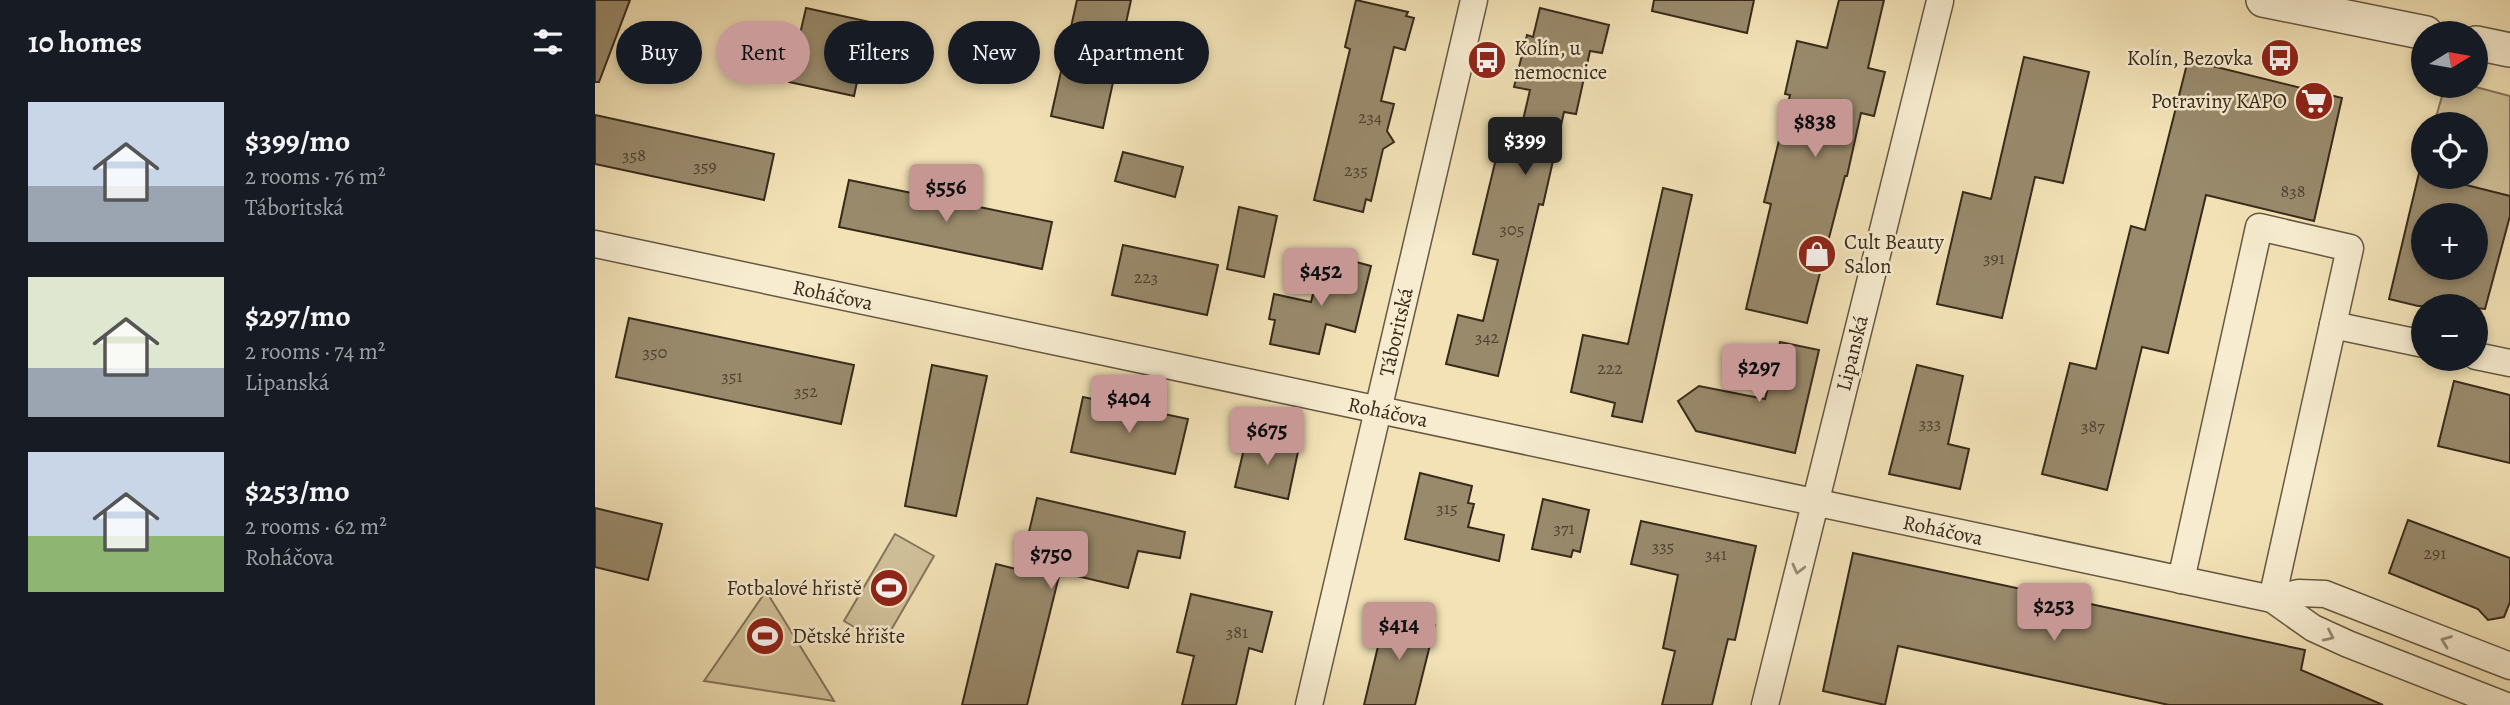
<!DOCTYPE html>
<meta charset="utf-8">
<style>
:root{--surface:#171b24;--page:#242831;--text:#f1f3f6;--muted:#9ea1a6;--accent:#c59692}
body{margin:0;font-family:Alegreya,serif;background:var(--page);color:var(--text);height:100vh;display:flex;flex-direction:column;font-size:26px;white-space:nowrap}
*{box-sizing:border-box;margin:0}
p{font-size:23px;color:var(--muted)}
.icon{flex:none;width:38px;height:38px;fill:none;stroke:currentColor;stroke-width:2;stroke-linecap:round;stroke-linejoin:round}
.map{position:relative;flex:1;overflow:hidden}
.panel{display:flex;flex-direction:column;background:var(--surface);width:595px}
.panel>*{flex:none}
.banner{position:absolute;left:21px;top:21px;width:665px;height:63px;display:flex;gap:14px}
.needle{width:46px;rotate:79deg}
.buttons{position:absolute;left:1816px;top:21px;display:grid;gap:14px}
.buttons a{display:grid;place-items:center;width:77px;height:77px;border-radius:50%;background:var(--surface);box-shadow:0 4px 10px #0003;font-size:35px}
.price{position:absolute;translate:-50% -60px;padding:0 16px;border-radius:7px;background:var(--accent);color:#111;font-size:23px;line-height:46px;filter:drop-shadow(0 2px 4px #0008)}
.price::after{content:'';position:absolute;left:50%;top:42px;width:21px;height:16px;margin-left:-10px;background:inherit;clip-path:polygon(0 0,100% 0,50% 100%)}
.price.on{background:#222;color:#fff}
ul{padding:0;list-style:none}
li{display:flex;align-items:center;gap:21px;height:175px;padding:0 28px}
li span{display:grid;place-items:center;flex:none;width:196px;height:140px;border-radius:0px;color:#555}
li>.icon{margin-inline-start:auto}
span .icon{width:84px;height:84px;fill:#fffc;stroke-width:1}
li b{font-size:30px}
h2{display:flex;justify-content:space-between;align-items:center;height:84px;padding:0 28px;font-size:30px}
.tag{padding:0 24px;border-radius:32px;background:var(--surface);box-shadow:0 4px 10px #0003;font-size:24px;line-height:63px}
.tag.on{background:var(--accent);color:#111}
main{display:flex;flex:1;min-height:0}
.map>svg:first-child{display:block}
</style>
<main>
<section class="panel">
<h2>10 homes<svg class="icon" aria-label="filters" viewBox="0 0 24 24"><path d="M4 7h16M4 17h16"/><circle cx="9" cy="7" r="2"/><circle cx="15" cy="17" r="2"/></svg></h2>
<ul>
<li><span style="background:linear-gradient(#c9d6e8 60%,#9aa5b1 0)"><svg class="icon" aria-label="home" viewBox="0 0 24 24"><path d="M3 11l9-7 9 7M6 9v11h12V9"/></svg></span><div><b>$399/mo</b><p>2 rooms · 76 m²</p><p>Táboritská</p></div></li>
<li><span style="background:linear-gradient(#dfe7d0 65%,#9aa5b1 0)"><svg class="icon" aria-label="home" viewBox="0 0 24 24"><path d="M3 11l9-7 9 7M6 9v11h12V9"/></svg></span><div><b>$297/mo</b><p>2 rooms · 74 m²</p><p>Lipanská</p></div></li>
<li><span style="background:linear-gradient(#c9d6e8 60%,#8fb573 0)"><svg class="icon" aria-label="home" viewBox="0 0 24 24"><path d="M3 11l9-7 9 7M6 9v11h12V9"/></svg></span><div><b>$253/mo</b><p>2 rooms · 62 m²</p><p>Roháčova</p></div></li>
</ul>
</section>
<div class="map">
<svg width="1915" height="705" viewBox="0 0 1915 705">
<rect width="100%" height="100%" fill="#f2e2b6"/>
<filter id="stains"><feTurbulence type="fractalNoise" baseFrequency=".00286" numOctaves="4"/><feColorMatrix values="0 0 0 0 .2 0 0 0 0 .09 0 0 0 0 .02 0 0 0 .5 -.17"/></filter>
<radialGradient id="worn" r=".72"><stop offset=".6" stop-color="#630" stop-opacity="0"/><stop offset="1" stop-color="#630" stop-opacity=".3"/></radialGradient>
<!-- green -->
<g fill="#d2c39c" stroke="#85765c" stroke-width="2">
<path d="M1850,86H1877L1915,96V196L1839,177H1881V124H1839Z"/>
<path d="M300,534L339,556L288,644L249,621Z"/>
<path d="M171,591L239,701L109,681Z"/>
</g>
<!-- building -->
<g fill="#998a6c" stroke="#382a1b" stroke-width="2" fill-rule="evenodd">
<path d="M0,0H35L4,82H0Z"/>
<path d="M482,0H536L508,128L456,116Z"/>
<path d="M761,0L813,12L811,16L819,18L810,50L799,47L786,101L799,104L792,131L799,142L788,149L776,201L771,199L768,212L719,200L755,49L750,47Z"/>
<path d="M1059,0H1159L1152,33L1057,11Z"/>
<path d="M1244,0H1289L1273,68L1290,72L1279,116L1266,113L1252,176H1250L1212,323L1151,309L1176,204L1169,202L1195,95L1190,94L1202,41L1232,48Z"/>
<path d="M211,8L275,22L259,96L194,82Z"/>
<path d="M945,8L1014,25L1007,53L995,51L981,114L969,112L948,205L944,204L903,376L851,364L863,315L888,321L903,260L878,254L905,142L922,146L935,90L919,87L932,35L938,37Z"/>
<path d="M1429,57L1494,72L1468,183L1440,177L1407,318L1342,304L1368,192L1396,199Z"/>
<path d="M1593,60L1747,98L1719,221L1611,195L1573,353L1547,347L1512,490L1447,474L1475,363L1501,369L1536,226L1550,230Z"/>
<path d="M0,115L179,154L169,200L0,164Z"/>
<path d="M528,152L588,167L580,197L520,181Z"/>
<path d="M1824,173L1829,174V177H1839L1915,196V216L1890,309L1881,308V306H1823L1794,299ZM1829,215H1881V268H1829Z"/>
<path d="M254,180L457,222L447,269L244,227Z"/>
<path d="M1068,188L1097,195L1047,422L1017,416L1020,403L976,392L988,335L1033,344Z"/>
<path d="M644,207L682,216L669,277L632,269Z"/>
<path d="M528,245L623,265L612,315L517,295Z"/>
<path d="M750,259L776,266L760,332L731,324L724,354L675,344L680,320L674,319L679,294L716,302L726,263L748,268Z"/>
<path d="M34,318L259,365L246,424L21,377Z"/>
<path d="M1185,342L1224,350L1200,453L1101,431L1083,401L1104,386L1170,399Z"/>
<path d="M337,365L392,376L361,516L310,506Z"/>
<path d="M1322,365L1368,376L1353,444L1374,449L1365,489L1294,474Z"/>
<path d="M1859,381L1915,395V463L1843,446Z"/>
<path d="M488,397L593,419L580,474L476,452Z"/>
<path d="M652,436L704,447L693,499L640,487Z"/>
<path d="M825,473L877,486L873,503L879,504L873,527L909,535L904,561L810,539Z"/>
<path d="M442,498L590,532L585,558L543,551L533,588L465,572L432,705H367L401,564L425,570Z"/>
<path d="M948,499L994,510L985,552L978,550L976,557L937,549Z"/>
<path d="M0,508L67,524L53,580L0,567Z"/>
<path d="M1813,520L1915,558V602L1909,617L1893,620L1883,609L1794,573Z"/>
<path d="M1046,521L1161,546L1140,640L1133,639L1117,705H1067L1080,651L1068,648L1083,575L1036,564Z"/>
<path d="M1258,553L1710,650L1706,670L1788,705H1574L1303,646L1290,705L1228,691Z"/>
<path d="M596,594L677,612L667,652L654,648L641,705H587L599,656L582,652Z"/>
<path d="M791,613L840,625L820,705H769Z"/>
</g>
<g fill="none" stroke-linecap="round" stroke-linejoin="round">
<!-- minor casing -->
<g stroke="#665842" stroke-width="29">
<g id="minor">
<path d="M0,244L1677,599L1718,628L1753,644L1909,705"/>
<path d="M1738,325L1829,344"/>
<path d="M1881,356L1915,363"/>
<path d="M1586,580L1664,227L1755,248L1677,599"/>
<path d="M1677,599L1704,593L1730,594L1915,666"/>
<path d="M714,705L879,0"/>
<path d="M1170,705L1345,1"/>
</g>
</g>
<!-- tertiary casing -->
<g stroke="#665842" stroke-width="36">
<g id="tertiary">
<path d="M1668,0L1831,33"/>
<path d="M1881,43L1915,50"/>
</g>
</g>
<!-- minor -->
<use href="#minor" stroke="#f7ecd0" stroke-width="26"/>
<!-- tertiary -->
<use href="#tertiary" stroke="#f7ecd0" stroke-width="33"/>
</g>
<!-- one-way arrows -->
<defs><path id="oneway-chevron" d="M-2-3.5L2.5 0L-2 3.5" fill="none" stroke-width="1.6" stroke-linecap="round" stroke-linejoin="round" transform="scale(1.75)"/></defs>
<g stroke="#988b76">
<use href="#oneway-chevron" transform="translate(1203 569) rotate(104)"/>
<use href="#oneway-chevron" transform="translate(1734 636) rotate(25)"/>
<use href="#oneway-chevron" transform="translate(1851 641) rotate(-159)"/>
</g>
<!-- icons -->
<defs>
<g id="bus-disc" transform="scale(2.0125)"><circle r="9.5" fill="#8f2418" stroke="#f7ecd0"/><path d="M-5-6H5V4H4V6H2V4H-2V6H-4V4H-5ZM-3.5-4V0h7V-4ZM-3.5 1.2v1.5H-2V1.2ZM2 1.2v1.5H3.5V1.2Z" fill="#fff"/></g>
<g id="supermarket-disc" transform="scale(2.0125)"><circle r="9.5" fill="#8f2418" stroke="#f7ecd0"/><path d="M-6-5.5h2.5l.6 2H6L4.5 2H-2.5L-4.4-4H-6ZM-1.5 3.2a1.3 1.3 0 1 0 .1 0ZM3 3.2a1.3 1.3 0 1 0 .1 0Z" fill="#fff"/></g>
<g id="shop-disc" transform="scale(2.0125)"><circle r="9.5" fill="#8f2418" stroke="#f7ecd0"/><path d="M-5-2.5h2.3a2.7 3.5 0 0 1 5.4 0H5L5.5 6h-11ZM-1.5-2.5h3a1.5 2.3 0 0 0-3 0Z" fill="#fff"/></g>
<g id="stadium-disc" transform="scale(2.0125)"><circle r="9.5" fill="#8f2418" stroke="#f7ecd0"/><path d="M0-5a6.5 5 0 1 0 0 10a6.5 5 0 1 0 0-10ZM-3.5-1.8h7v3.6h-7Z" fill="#fff"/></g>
</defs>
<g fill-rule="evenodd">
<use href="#bus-disc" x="1685" y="58"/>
<use href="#bus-disc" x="892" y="60"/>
<use href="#supermarket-disc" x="1719" y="101"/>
<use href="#shop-disc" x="1222" y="254"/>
<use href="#stadium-disc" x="294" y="588"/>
<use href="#stadium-disc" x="170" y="636"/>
</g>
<g text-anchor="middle" stroke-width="5" stroke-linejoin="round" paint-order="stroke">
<!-- number labels -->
<g font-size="18" fill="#50422f">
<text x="775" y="123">234</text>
<text x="39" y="161">358</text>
<text x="110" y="172">359</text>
<text x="761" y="176">235</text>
<text x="1698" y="197">838</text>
<text x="917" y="235">305</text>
<text x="1399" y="264">391</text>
<text x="551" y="283">223</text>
<text x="892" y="343">342</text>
<text x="60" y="358">350</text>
<text x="1015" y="374">222</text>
<text x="137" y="382">351</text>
<text x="211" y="397">352</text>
<text x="1335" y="429">333</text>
<text x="1498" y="432">387</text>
<text x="852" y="514">315</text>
<text x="969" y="534">371</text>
<text x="1068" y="552">335</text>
<text x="1840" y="559">291</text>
<text x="1121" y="560">341</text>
<text x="642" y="638">381</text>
</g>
<!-- poi labels -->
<g font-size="21" fill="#382a1b" stroke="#f7ecd0" text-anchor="start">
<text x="919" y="55">Kolín, u<tspan x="919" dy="24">nemocnice</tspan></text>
<text x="1658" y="65" text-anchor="end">Kolín, Bezovka</text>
<text x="1692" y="108" text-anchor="end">Potraviny KAPO</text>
<text x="1249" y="249">Cult Beauty<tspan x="1249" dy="24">Salon</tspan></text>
<text x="267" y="595" text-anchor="end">Fotbalové hřistě</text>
<text x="197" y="643">Dětské hřište</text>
</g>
<!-- street labels -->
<g font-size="21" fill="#382a1b" stroke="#f7ecd0">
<text transform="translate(238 295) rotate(12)" y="7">Roháčova</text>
<text transform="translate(801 332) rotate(-77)" y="7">Táboritská</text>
<text transform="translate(1257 353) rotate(-76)" y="7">Lipanská</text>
<text transform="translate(793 412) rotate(12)" y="7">Roháčova</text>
<text transform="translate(1348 530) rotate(12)" y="7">Roháčova</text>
</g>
</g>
<rect width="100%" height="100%" filter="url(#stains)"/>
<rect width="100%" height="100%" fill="url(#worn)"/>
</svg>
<div class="buttons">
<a><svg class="needle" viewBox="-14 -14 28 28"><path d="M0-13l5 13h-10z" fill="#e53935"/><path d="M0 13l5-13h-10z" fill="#9ea1a6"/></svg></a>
<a><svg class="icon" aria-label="locate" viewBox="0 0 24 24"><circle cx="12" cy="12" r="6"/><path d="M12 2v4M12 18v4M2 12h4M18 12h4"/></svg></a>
<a>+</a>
<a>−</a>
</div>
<b class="price" style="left:1220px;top:159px">$838</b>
<b class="price on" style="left:930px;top:177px">$399</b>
<b class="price" style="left:351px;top:224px">$556</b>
<b class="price" style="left:726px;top:308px">$452</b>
<b class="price" style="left:1164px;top:404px">$297</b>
<b class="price" style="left:534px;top:435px">$404</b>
<b class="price" style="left:672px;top:467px">$675</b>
<b class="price" style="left:456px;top:591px">$750</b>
<b class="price" style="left:1459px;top:643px">$253</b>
<b class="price" style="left:804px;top:662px">$414</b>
<div class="banner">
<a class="tag">Buy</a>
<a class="tag on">Rent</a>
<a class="tag">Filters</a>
<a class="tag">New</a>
<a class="tag">Apartment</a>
</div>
</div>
</main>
